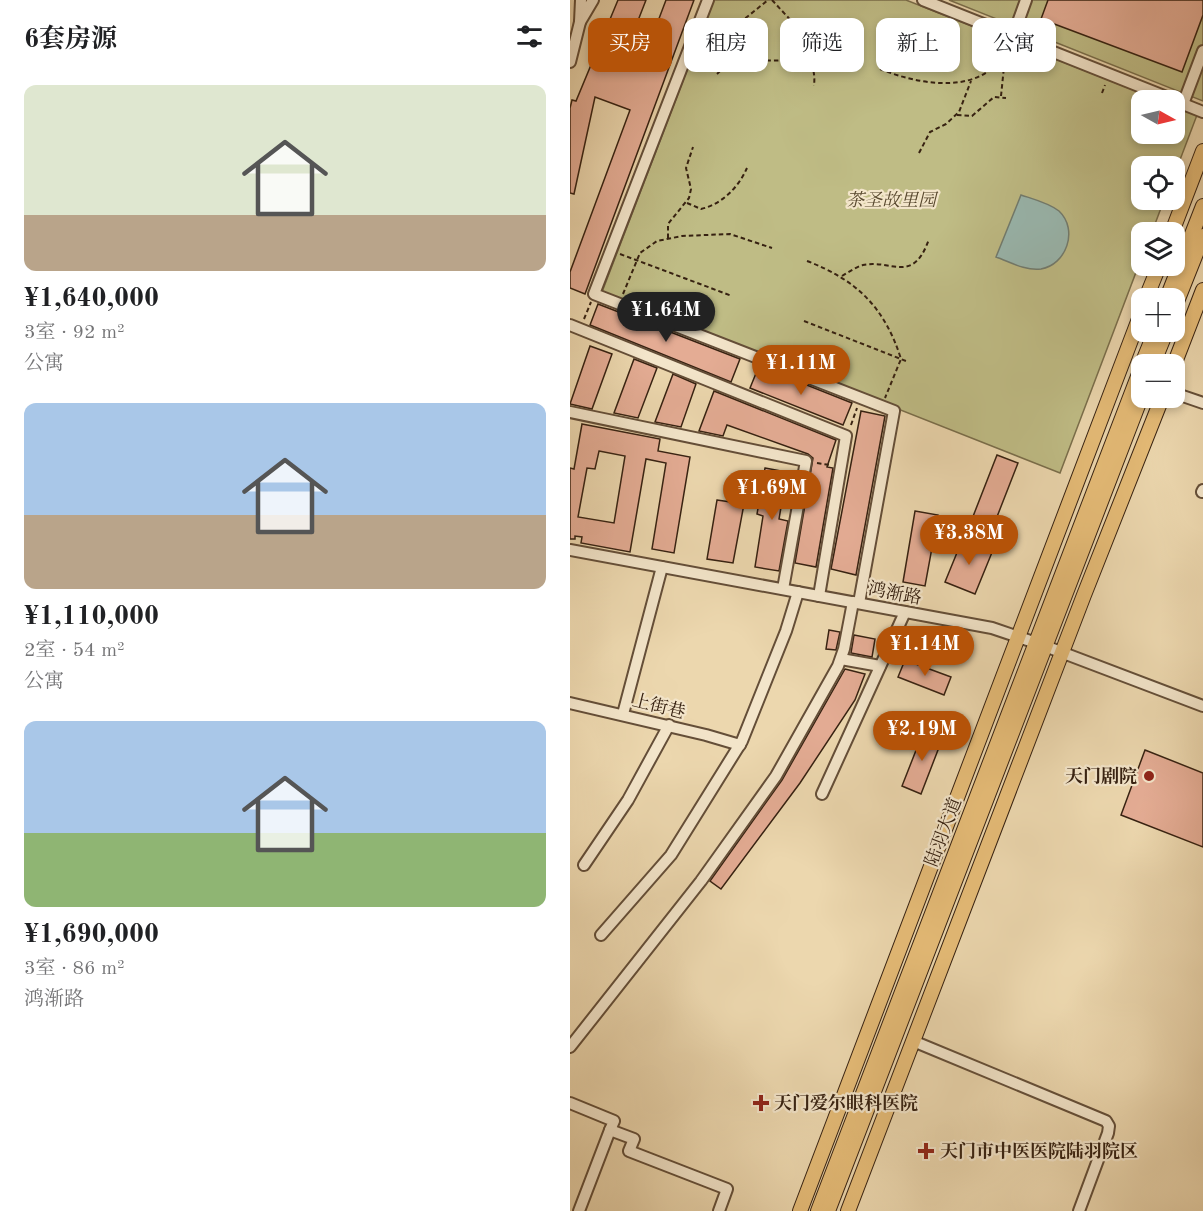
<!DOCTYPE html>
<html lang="zh">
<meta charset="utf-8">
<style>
:root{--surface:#fff;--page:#f2f2f2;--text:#202124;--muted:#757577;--accent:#b45309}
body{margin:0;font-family:"Old Standard TT","Noto Serif SC",serif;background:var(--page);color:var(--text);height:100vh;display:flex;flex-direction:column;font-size:22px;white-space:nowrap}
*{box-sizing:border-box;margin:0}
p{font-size:20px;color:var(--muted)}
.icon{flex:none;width:33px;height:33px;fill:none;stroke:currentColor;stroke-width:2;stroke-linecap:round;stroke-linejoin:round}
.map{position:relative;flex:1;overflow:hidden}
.side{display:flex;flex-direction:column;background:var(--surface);width:570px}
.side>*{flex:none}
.top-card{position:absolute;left:18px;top:18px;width:525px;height:54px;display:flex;gap:12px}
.needle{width:39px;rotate:98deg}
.tools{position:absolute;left:561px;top:90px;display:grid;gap:12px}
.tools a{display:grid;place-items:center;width:54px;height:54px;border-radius:12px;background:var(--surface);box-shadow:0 3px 9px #0003;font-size:30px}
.price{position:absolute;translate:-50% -51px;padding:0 14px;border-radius:21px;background:var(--accent);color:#fff;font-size:20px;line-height:39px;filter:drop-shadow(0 2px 3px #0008)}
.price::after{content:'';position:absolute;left:50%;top:36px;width:18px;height:14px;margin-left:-9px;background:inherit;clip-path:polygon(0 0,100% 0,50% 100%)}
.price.selected{background:#222;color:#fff}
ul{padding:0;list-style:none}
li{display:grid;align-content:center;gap:12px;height:318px;padding:0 24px}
li span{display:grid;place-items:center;height:186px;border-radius:12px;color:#555}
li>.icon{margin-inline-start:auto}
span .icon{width:108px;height:108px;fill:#fffc;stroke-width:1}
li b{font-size:26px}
h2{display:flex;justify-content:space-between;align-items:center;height:72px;padding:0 24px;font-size:26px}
.chip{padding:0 21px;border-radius:12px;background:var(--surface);box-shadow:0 3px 9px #0003;font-size:21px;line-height:54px}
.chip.selected{background:var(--accent);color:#fff}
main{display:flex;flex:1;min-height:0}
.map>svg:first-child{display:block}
</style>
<main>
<section class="side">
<h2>6套房源<svg class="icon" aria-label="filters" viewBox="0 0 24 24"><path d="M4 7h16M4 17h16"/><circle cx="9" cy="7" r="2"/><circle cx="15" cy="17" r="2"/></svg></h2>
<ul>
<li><span style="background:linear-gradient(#dfe7d0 70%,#b9a48a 0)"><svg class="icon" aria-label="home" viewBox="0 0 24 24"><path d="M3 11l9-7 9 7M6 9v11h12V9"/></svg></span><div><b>¥1,640,000</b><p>3室 · 92 m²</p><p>公寓</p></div></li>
<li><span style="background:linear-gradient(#a9c7e8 60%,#b9a48a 0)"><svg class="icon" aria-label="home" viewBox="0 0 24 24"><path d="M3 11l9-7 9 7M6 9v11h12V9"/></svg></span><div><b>¥1,110,000</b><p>2室 · 54 m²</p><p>公寓</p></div></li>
<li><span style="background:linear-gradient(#a9c7e8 60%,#8fb573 0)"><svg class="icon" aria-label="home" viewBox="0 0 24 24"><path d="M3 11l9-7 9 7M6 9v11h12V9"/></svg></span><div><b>¥1,690,000</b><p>3室 · 86 m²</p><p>鸿渐路</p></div></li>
</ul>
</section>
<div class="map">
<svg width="633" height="1211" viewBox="0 0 633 1211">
<rect width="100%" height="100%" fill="#ecd7ae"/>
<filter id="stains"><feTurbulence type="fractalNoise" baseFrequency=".00333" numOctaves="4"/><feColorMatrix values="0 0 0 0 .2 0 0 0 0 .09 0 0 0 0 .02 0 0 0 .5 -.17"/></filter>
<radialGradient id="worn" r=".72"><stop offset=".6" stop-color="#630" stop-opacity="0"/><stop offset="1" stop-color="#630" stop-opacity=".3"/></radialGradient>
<!-- green -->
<g fill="#bfbc85" stroke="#7a6e4b" stroke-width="1.5">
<path d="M144,0H336L589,100H572V134H604L605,107L627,115L605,173L604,166H572V200H594L582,232H572L571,259L490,473L32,292Z"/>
<path d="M379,0H633V101Z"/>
</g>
<!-- water -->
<path fill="#99b8b0" stroke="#717c70" stroke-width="1.5" d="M451,195C463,199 479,203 489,211C509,230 496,265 471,269C455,271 440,262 426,257Z"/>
<!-- building -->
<g fill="#e4ac94" stroke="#362111" stroke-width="1.5" fill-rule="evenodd">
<path d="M48,0H76L55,54L73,61L96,0H124L15,294L0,288V272L60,110L25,97L4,194L0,193V108L2,100L6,101Z"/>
<path d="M478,0H633V15L612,72L471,19Z"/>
<path d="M28,304L170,359L161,382L20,325Z"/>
<path d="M20,346L42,354L22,409L0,404Z"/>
<path d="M64,359L87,368L68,418L44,413Z"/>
<path d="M189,366L282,403L273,425L180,388Z"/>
<path d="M103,374L126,384L111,427L85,422Z"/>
<path d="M144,391L266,440L257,467L263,468L246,567L225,563L243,458L238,454L157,425L153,436L129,431Z"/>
<path d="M291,411L315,416L286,575L261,569Z"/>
<path d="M12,424L90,439L88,451L120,457L104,553L82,549L96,463L76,459L60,552L11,543L12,537L5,536V539H0V468L4,469ZM29,451L55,456L44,523L8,517L17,468L25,469Z"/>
<path d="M427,455L448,463L423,527L402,519Z"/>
<path d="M195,468L217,472L209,519L218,521L209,571L185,567L193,516L187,514Z"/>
<path d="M147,500L174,504L163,563L137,559Z"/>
<path d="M345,511L368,515L355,586L333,582Z"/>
<path d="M393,538L423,550L405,594L375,582Z"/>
<path d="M259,630L270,632L266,650L256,649Z"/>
<path d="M284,635L305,639L302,657L281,653Z"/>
<path d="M335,660L381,677L374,695L328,677Z"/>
<path d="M275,669L295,674L285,700L230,783L151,889L140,881L212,780Z"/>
<path d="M354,730L373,737L351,794L332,786Z"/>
<path d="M575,750L633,773V847L551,815Z"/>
</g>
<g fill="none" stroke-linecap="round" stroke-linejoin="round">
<!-- minor casing -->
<g stroke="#644e38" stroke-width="14">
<g id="minor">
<path d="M11,0L10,22L23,0"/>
<path d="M138,0L24,294L324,411L289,603"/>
<path d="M353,0L604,100"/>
<path d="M443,36L456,0"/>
<path d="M0,62L10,22"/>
<path d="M608,102L633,112"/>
<path d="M613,104L633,51"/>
<path d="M0,325L276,436L249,596"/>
<path d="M604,393L633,403"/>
<path d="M0,412L236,461L213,589"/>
<path d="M632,492L633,490"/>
<path d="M0,550L422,628L475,646L633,706"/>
<path d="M271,659L310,666"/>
<path d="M0,703L136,735L170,745"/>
<path d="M53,714L92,567"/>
<path d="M252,794L335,612"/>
<path d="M14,865L58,800L99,725"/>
<path d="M31,935L101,855L172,741L216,631L228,592"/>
<path d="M343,1041L536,1121L539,1126L538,1133L509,1211"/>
<path d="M0,1047L131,881L206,776L268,666L274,649L283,602"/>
<path d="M0,1103L44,1121L40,1130"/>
<path d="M9,1211L40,1130L64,1139L59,1151L157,1189L149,1211"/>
</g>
</g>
<!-- major casing -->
<g stroke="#362111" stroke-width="16">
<g id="major">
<path d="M602,232L633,151"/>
<path d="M576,298L589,266"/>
<path d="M597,298L633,206"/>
<path d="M604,309L633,236"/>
<path d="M572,364L585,332"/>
<path d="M583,364L596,332"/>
<path d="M604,365L633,290"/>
<path d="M230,1211L572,311"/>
<path d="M248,1211L572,366"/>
<path d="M258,1211L572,395"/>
<path d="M278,1211L514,595L592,398"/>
</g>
</g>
<!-- path -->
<g stroke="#362111" stroke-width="2" stroke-dasharray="4.5 3" stroke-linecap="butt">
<path d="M202,0L239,40L275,56"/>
<path d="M229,32L239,63"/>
<path d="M171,45C179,49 186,59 195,60C217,64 248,46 244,86"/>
<path d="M243,68L248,45"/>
<path d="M310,69C352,86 417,97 439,45"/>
<path d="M147,74L169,53L171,43L169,30L172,21L198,0"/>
<path d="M532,93L535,85"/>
<path d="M431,96L435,57"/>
<path d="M387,115L402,116L424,97L436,98"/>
<path d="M349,153L360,132L376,124L389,112L401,81"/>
<path d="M117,203L131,209C152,204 168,188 177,168"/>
<path d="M98,238V224L119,198L121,189L116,168L123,147"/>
<path d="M50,254L162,296"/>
<path d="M237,261C287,280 315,308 331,359L315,398"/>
<path d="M272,276C279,272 286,267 293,265C322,259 343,285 359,239"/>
<path d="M53,294L70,253L87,241L112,236L160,234L202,248"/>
<path d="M14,319L21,302"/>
<path d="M234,321L336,361"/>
<path d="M281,425L287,408"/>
<path d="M247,463L260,465"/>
</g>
<!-- minor -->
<use href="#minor" stroke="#f3e5ca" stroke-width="10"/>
<!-- major -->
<use href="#major" stroke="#e6bc77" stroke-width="14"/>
</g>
<!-- markers -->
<g fill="#8f2418" stroke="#f3e5ca" stroke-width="2">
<circle cx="579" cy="776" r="6"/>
<path d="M188 1094h6v6h6v6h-6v6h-6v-6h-6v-6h6z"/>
<path d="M353 1142h6v6h6v6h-6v6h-6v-6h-6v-6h6z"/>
</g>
<g text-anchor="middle" stroke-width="4.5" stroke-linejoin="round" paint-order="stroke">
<!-- park labels -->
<g font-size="18" font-style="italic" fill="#58482e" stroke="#f3e5ca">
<text x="321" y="206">茶圣故里园</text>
</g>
<!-- street labels -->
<g font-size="18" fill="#362111" stroke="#f3e5ca">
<text transform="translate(325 593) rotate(11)" y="6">鸿渐路</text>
<text transform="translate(89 706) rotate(14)" y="6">上街巷</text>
<text transform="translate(373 832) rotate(-69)" y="6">陆羽大道</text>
</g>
<!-- poi labels -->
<g font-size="18" font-weight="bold" fill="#362111" stroke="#f3e5ca" text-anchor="start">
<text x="567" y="782" text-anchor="end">天门剧院</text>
<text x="204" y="1109">天门爱尔眼科医院</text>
<text x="370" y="1157">天门市中医医院陆羽院区</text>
</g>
</g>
<rect width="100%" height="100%" filter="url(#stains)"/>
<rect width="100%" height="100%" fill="url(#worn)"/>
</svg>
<div class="tools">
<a><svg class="needle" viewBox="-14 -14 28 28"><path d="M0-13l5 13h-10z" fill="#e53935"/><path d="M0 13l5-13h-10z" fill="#757577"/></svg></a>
<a><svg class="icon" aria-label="locate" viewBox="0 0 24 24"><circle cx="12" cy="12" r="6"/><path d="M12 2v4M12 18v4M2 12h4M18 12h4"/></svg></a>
<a><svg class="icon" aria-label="layers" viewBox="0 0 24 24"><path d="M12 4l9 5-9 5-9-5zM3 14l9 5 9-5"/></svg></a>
<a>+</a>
<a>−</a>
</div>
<b class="price selected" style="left:96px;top:343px">¥1.64M</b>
<b class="price" style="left:231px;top:396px">¥1.11M</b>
<b class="price" style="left:202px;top:521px">¥1.69M</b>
<b class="price" style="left:399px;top:566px">¥3.38M</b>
<b class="price" style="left:355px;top:677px">¥1.14M</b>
<b class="price" style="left:352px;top:762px">¥2.19M</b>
<div class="top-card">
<a class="chip selected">买房</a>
<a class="chip">租房</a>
<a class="chip">筛选</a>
<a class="chip">新上</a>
<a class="chip">公寓</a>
</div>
</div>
</main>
